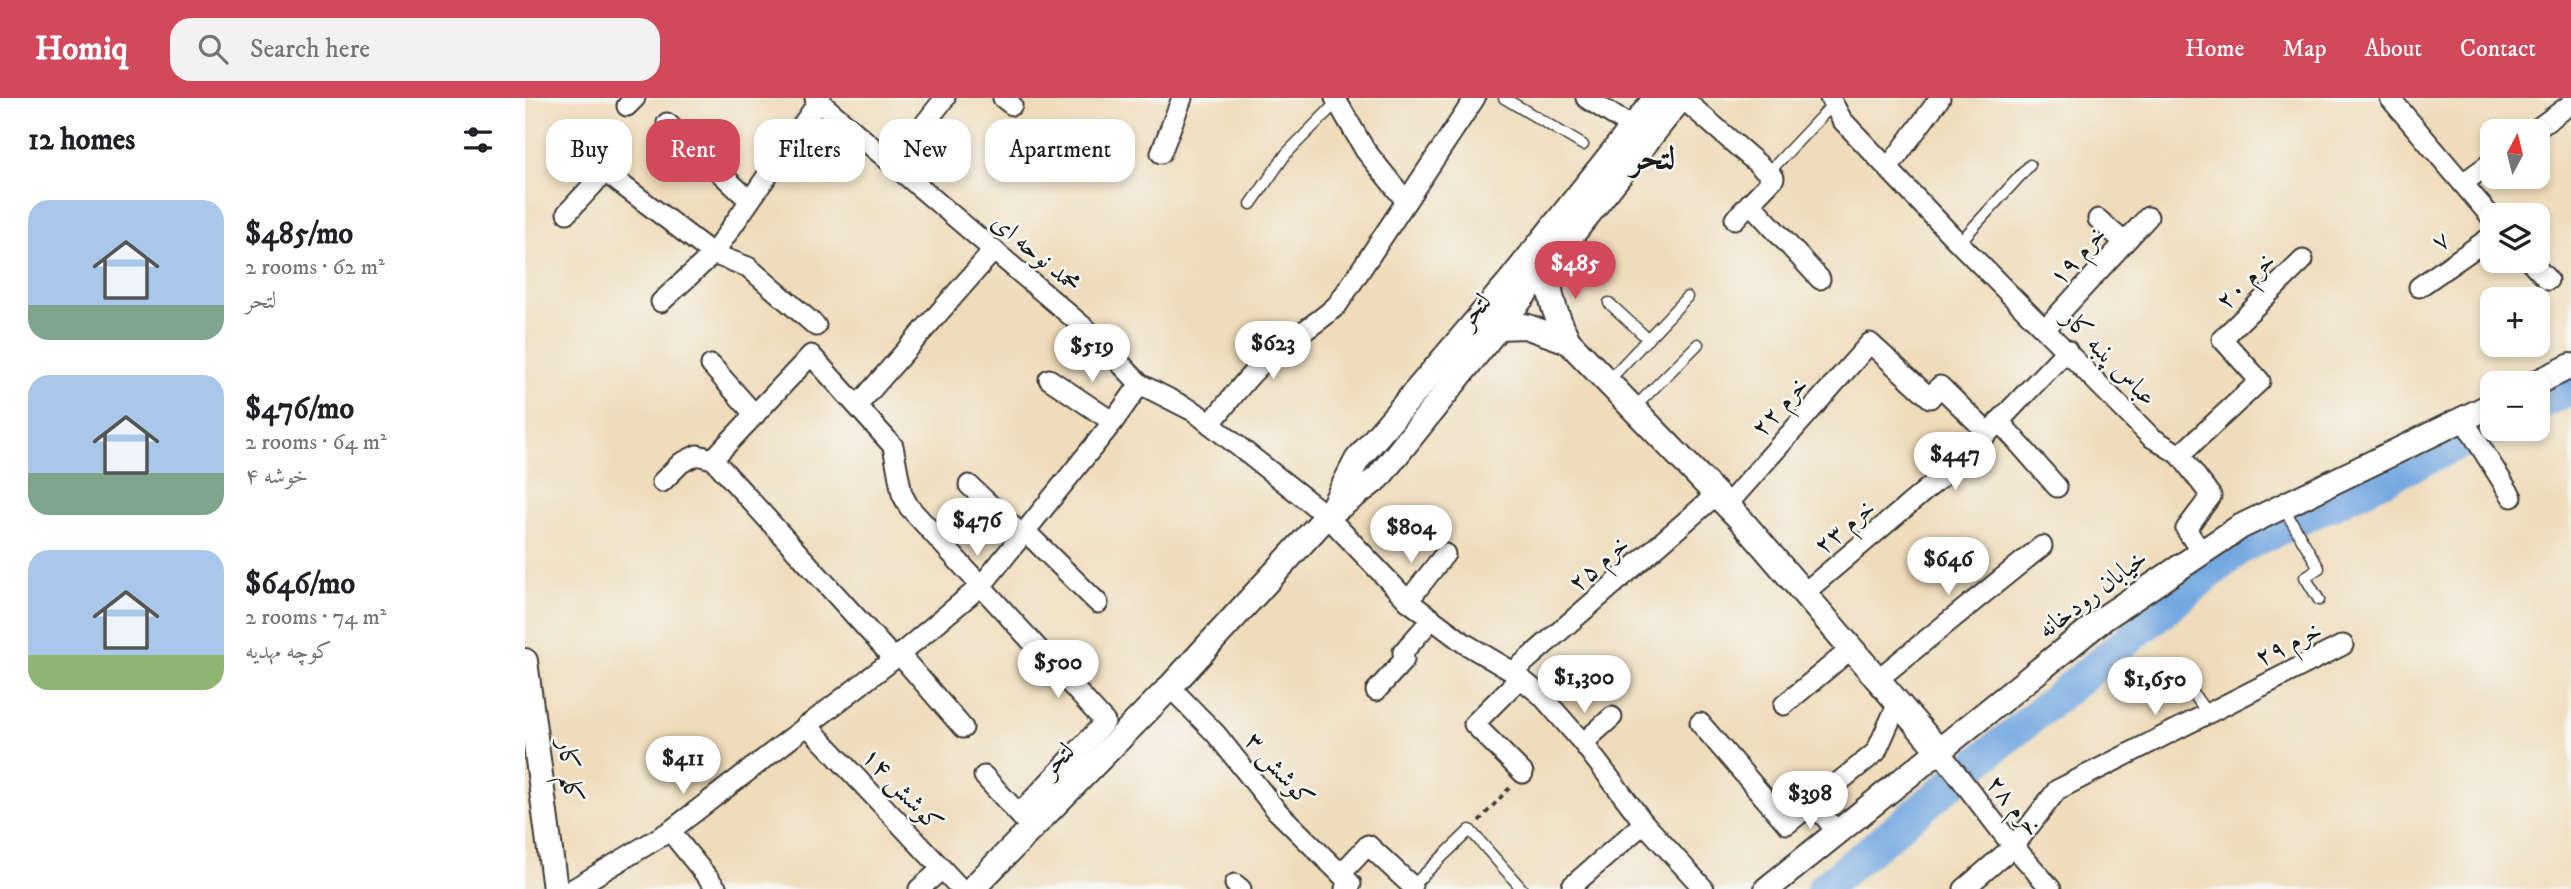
<!DOCTYPE html>
<meta charset="utf-8">
<style>
:root{--surface:#fff;--page:#f2f2f2;--text:#202124;--muted:#757577;--accent:#d1495b}
body{margin:0;font-family:"IM FELL DW Pica",Amiri,serif;background:var(--page);color:var(--text);height:100vh;display:flex;flex-direction:column;font-size:26px;white-space:nowrap}
*{box-sizing:border-box;margin:0}
p{font-size:23px;color:var(--muted)}
.icon{flex:none;width:38px;height:38px;fill:none;stroke:currentColor;stroke-width:2;stroke-linecap:round;stroke-linejoin:round}
.map{position:relative;flex:1;overflow:hidden}
.panel{display:flex;flex-direction:column;background:var(--surface);width:525px}
.panel>*{flex:none}
.banner{position:absolute;left:21px;top:21px;width:665px;height:63px;display:flex;gap:14px}
.needle{width:46px;rotate:7deg}
.fabs{position:absolute;left:1955px;top:21px;display:grid;gap:14px}
.fabs a{display:grid;place-items:center;width:70px;height:70px;border-radius:14px;background:var(--surface);box-shadow:0 4px 10px #0003;font-size:35px}
.price{position:absolute;translate:-50% -60px;padding:0 16px;border-radius:24px;background:#fff;color:#222;font-size:23px;line-height:46px;filter:drop-shadow(0 2px 4px #0008)}
.price::after{content:'';position:absolute;left:50%;top:42px;width:21px;height:16px;margin-left:-10px;background:inherit;clip-path:polygon(0 0,100% 0,50% 100%)}
.price.current{background:var(--accent);color:#fff}
ul{padding:0;list-style:none}
li{display:flex;align-items:center;gap:21px;height:175px;padding:0 28px}
li span{display:grid;place-items:center;flex:none;width:196px;height:140px;border-radius:21px;color:#555}
li>.icon{margin-inline-start:auto}
span .icon{width:84px;height:84px;fill:#fffc;stroke-width:1}
li b{font-size:30px}
h2{display:flex;justify-content:space-between;align-items:center;height:84px;padding:0 28px;font-size:30px}
.pill{padding:0 24px;border-radius:21px;background:var(--surface);box-shadow:0 4px 10px #0003;font-size:24px;line-height:63px}
.pill.current{background:var(--accent);color:#fff}
header{display:flex;align-items:center;gap:42px;box-sizing:border-box;height:98px;padding:0 35px;background:var(--accent);color:#fff}
header strong{font-size:33px}
nav{display:flex;gap:38px;margin-inline-start:auto;font-size:24px}
.search{width:490px;height:63px;background:var(--page);display:flex;align-items:center;gap:18px;box-sizing:border-box;padding:0 24px;border-radius:21px;color:var(--muted);font-size:26px}
main{display:flex;flex:1;min-height:0}
.map>svg:first-child{display:block}
</style>
<header>
<strong>Homiq</strong>
<div class="search"><svg class="icon" aria-label="search" viewBox="0 0 24 24"><circle cx="10" cy="10" r="6"/><path d="M15 15l6 6"/></svg>Search here</div>
<nav><a>Home</a><a>Map</a><a>About</a><a>Contact</a></nav>
</header>
<main>
<section class="panel">
<h2>12 homes<svg class="icon" aria-label="filters" viewBox="0 0 24 24"><path d="M4 7h16M4 17h16"/><circle cx="9" cy="7" r="2"/><circle cx="15" cy="17" r="2"/></svg></h2>
<ul>
<li><span style="background:linear-gradient(#a9c7e8 75%,#7fa58c 0)"><svg class="icon" aria-label="home" viewBox="0 0 24 24"><path d="M3 11l9-7 9 7M6 9v11h12V9"/></svg></span><div><b>$485/mo</b><p>2 rooms · 62 m²</p><p>لتحر</p></div></li>
<li><span style="background:linear-gradient(#a9c7e8 70%,#7fa58c 0)"><svg class="icon" aria-label="home" viewBox="0 0 24 24"><path d="M3 11l9-7 9 7M6 9v11h12V9"/></svg></span><div><b>$476/mo</b><p>2 rooms · 64 m²</p><p>خوشه ۴</p></div></li>
<li><span style="background:linear-gradient(#a9c7e8 75%,#8fb573 0)"><svg class="icon" aria-label="home" viewBox="0 0 24 24"><path d="M3 11l9-7 9 7M6 9v11h12V9"/></svg></span><div><b>$646/mo</b><p>2 rooms · 74 m²</p><p>کوچه مهدیه</p></div></li>
</ul>
</section>
<div class="map">
<svg width="2046" height="791" viewBox="0 0 2046 791">
<rect width="100%" height="100%" fill="#f6f6f2"/>
<filter id="ink" filterUnits="userSpaceOnUse"><feTurbulence type="fractalNoise" baseFrequency=".0143" numOctaves="2"/><feDisplacementMap in="SourceGraphic" scale="14" xChannelSelector="R" yChannelSelector="G"/><feConvolveMatrix kernelMatrix="1 2 1 2 8 2 1 2 1" color-interpolation-filters="sRGB"/></filter>
<filter id="wash" filterUnits="userSpaceOnUse"><feTurbulence type="fractalNoise" baseFrequency=".00686" numOctaves="4" result="noise"/><feDisplacementMap in="SourceGraphic" scale="28" xChannelSelector="R" yChannelSelector="G"/><feGaussianBlur stdDeviation="1.57" result="paint"/><feColorMatrix in="noise" values="0 0 0 0 0 0 0 0 0 0 0 0 0 0 0 0 0 1.4 0 .05"/><feComposite in="paint" operator="in"/></filter>
<g filter="url(#wash)">
<rect width="100%" height="100%" fill="#efdcba"/>
<g fill="none" stroke-linecap="round" stroke-linejoin="round">
<!-- river -->
<g stroke="#73a7e0" stroke-width="32">
<path d="M2012,307L2046,291"/>
<path d="M1297,791L1717,449L1967,330"/>
</g>
</g>
</g>
<g filter="url(#ink)">
<g fill="none" stroke-linecap="round" stroke-linejoin="round">
<!-- service casing -->
<g stroke="#3c3934" stroke-width="13">
<g id="service">
<path d="M979,0L1058,47"/>
<path d="M1243,75L1310,4"/>
<path d="M726,106L761,56L812,4"/>
<path d="M1434,145L1505,67"/>
<path d="M1084,205L1123,241"/>
<path d="M1084,282L1162,199"/>
<path d="M1110,309L1173,246"/>
<path d="M1758,409L1794,470L1780,479L1794,502"/>
<path d="M1654,575L1682,615"/>
<path d="M887,788L945,732L997,791"/>
</g>
</g>
<!-- minor casing -->
<g stroke="#3c3934" stroke-width="23">
<g id="minor">
<path d="M290,0L567,236L615,286L670,314L685,326L802,418L883,503L939,545L988,574L1017,598L1058,645L1119,725L1179,791"/>
<path d="M478,0L487,7"/>
<path d="M810,0L840,52L880,102"/>
<path d="M1061,0L1107,29"/>
<path d="M1157,0L1249,80L1225,105L1295,181"/>
<path d="M1305,0L1317,22L1427,138L1626,339L1655,357L1686,398L1661,431L1676,454"/>
<path d="M1865,0L1967,120"/>
<path d="M102,8L110,0"/>
<path d="M142,25L224,102"/>
<path d="M2009,33L2046,6"/>
<path d="M636,55L657,0"/>
<path d="M368,66L420,0"/>
<path d="M1364,69L1415,0"/>
<path d="M1938,85L1967,64"/>
<path d="M42,115L80,74L188,156L223,169L291,228"/>
<path d="M1210,121L1225,105"/>
<path d="M1573,121L1599,144"/>
<path d="M2005,163L2023,182"/>
<path d="M1894,189L1967,138"/>
<path d="M136,204L188,156L296,0"/>
<path d="M1520,231L1623,119"/>
<path d="M186,267L230,317"/>
<path d="M524,281L588,324"/>
<path d="M333,307L469,152"/>
<path d="M1938,321L1987,399"/>
<path d="M1474,323L1532,389"/>
<path d="M685,326C707,300 728,270 756,249C776,234 795,224 813,206L950,0"/>
<path d="M1655,357L1735,283L1697,241L1778,162"/>
<path d="M137,384L156,365L172,357L188,361"/>
<path d="M444,387L497,437"/>
<path d="M1202,407L1345,245L1405,300L1415,288L1463,335"/>
<path d="M500,433L573,505"/>
<path d="M1279,495L1441,358L1542,252"/>
<path d="M883,503L920,456"/>
<path d="M374,556L438,630"/>
<path d="M369,561L188,361L286,257L368,348L377,396L384,409L580,624L494,716"/>
<path d="M988,574L1192,396"/>
<path d="M995,580L949,626L998,675"/>
<path d="M1353,581L1517,448"/>
<path d="M645,589L691,636L752,713L826,786L820,791"/>
<path d="M851,593L879,562L878,554L907,521"/>
<path d="M1259,607L1327,550"/>
<path d="M1175,625L1262,726L1351,654L1373,605"/>
<path d="M282,627L436,791"/>
<path d="M1058,645L1087,619"/>
<path d="M1415,654L1479,737L1526,791"/>
<path d="M459,678L501,724"/>
<path d="M1288,705L1313,735"/>
<path d="M145,733L192,791"/>
<path d="M816,776L843,747L887,788"/>
<path d="M710,786L716,791"/>
<path d="M1047,788L1119,725"/>
<path d="M48,791L145,733L369,561L457,487L588,324L615,286"/>
<path d="M394,791L417,771"/>
<path d="M1439,791L1489,748L1532,692L1818,547"/>
</g>
</g>
<!-- tertiary casing -->
<g stroke="#3c3934" stroke-width="28">
<g id="tertiary">
<path d="M1024,169C1022,197 1031,217 1043,243"/>
<path d="M973,229L1000,228L1043,243L1217,423L1415,654"/>
<path d="M2011,285L2046,268"/>
<path d="M807,411L832,362L986,182L1131,0"/>
<path d="M0,563L30,791"/>
<path d="M447,791L645,589L802,418L853,380L1156,0"/>
<path d="M1242,791L1579,520L1715,429L1967,307"/>
</g>
</g>
<!-- path -->
<path stroke="#3c3934" stroke-width="3.5" stroke-dasharray="5 5" stroke-linecap="butt" d="M954,723L987,687"/>
<!-- service -->
<use href="#service" stroke="#fff" stroke-width="10"/>
<!-- minor -->
<use href="#minor" stroke="#fff" stroke-width="19"/>
<!-- tertiary -->
<use href="#tertiary" stroke="#fff" stroke-width="24"/>
</g>
</g>
<g text-anchor="middle" stroke-width="5" stroke-linejoin="round" paint-order="stroke">
<!-- street labels -->
<g font-size="26" fill="#1c1c1c" stroke="#f6f6f2">
<text transform="translate(1915 142) rotate(-35)" y="9">۷</text>
<text transform="translate(512 154) rotate(40)" y="9">محمد نوحه ای</text>
<text transform="translate(1552 157) rotate(-48)" y="9">خرم ۱۹</text>
<text transform="translate(1720 182) rotate(-44)" y="9">خرم ۲۰</text>
<text transform="translate(949 212) rotate(-50)" y="9">لتحر</text>
<text transform="translate(1585 259) rotate(46)" y="9">عباس پنبه کار</text>
<text transform="translate(1254 308) rotate(-48)" y="9">خرم ۲۲</text>
<text transform="translate(1319 428) rotate(-40)" y="9">خرم ۲۳</text>
<text transform="translate(1073 465) rotate(-41)" y="9">خرم ۲۵</text>
<text transform="translate(1567 495) rotate(-37)" y="9">خیابان رودخانه</text>
<text transform="translate(1763 545) rotate(-26)" y="9">خرم ۲۹</text>
<text transform="translate(532 661) rotate(-46)" y="9">لتحر</text>
<text transform="translate(755 671) rotate(49)" y="9">کوشش ۳</text>
<text transform="translate(46 673) rotate(83)" y="9">کلم کار</text>
<text transform="translate(378 691) rotate(47)" y="9">کوشش ۱۴</text>
<text transform="translate(1490 707) rotate(51)" y="9">خرم ۲۸</text>
</g>
<!-- district labels -->
<g font-size="33" font-weight="bold" fill="#1c1c1c" stroke="#f6f6f2">
<text x="1128" y="71">لتحر</text>
</g>
</g>
</svg>
<div class="fabs">
<a><svg class="needle" viewBox="-14 -14 28 28"><path d="M0-13l5 13h-10z" fill="#e53935"/><path d="M0 13l5-13h-10z" fill="#757577"/></svg></a>
<a><svg class="icon" aria-label="layers" viewBox="0 0 24 24"><path d="M12 4l9 5-9 5-9-5zM3 14l9 5 9-5"/></svg></a>
<a>+</a>
<a>−</a>
</div>
<b class="price current" style="left:1050px;top:203px">$485</b>
<b class="price" style="left:748px;top:283px">$623</b>
<b class="price" style="left:567px;top:286px">$519</b>
<b class="price" style="left:1430px;top:394px">$447</b>
<b class="price" style="left:452px;top:460px">$476</b>
<b class="price" style="left:886px;top:467px">$804</b>
<b class="price" style="left:1423px;top:499px">$646</b>
<b class="price" style="left:533px;top:602px">$500</b>
<b class="price" style="left:1059px;top:617px">$1,300</b>
<b class="price" style="left:1630px;top:619px">$1,650</b>
<b class="price" style="left:158px;top:698px">$411</b>
<b class="price" style="left:1285px;top:733px">$398</b>
<div class="banner">
<a class="pill">Buy</a>
<a class="pill current">Rent</a>
<a class="pill">Filters</a>
<a class="pill">New</a>
<a class="pill">Apartment</a>
</div>
</div>
</main>
